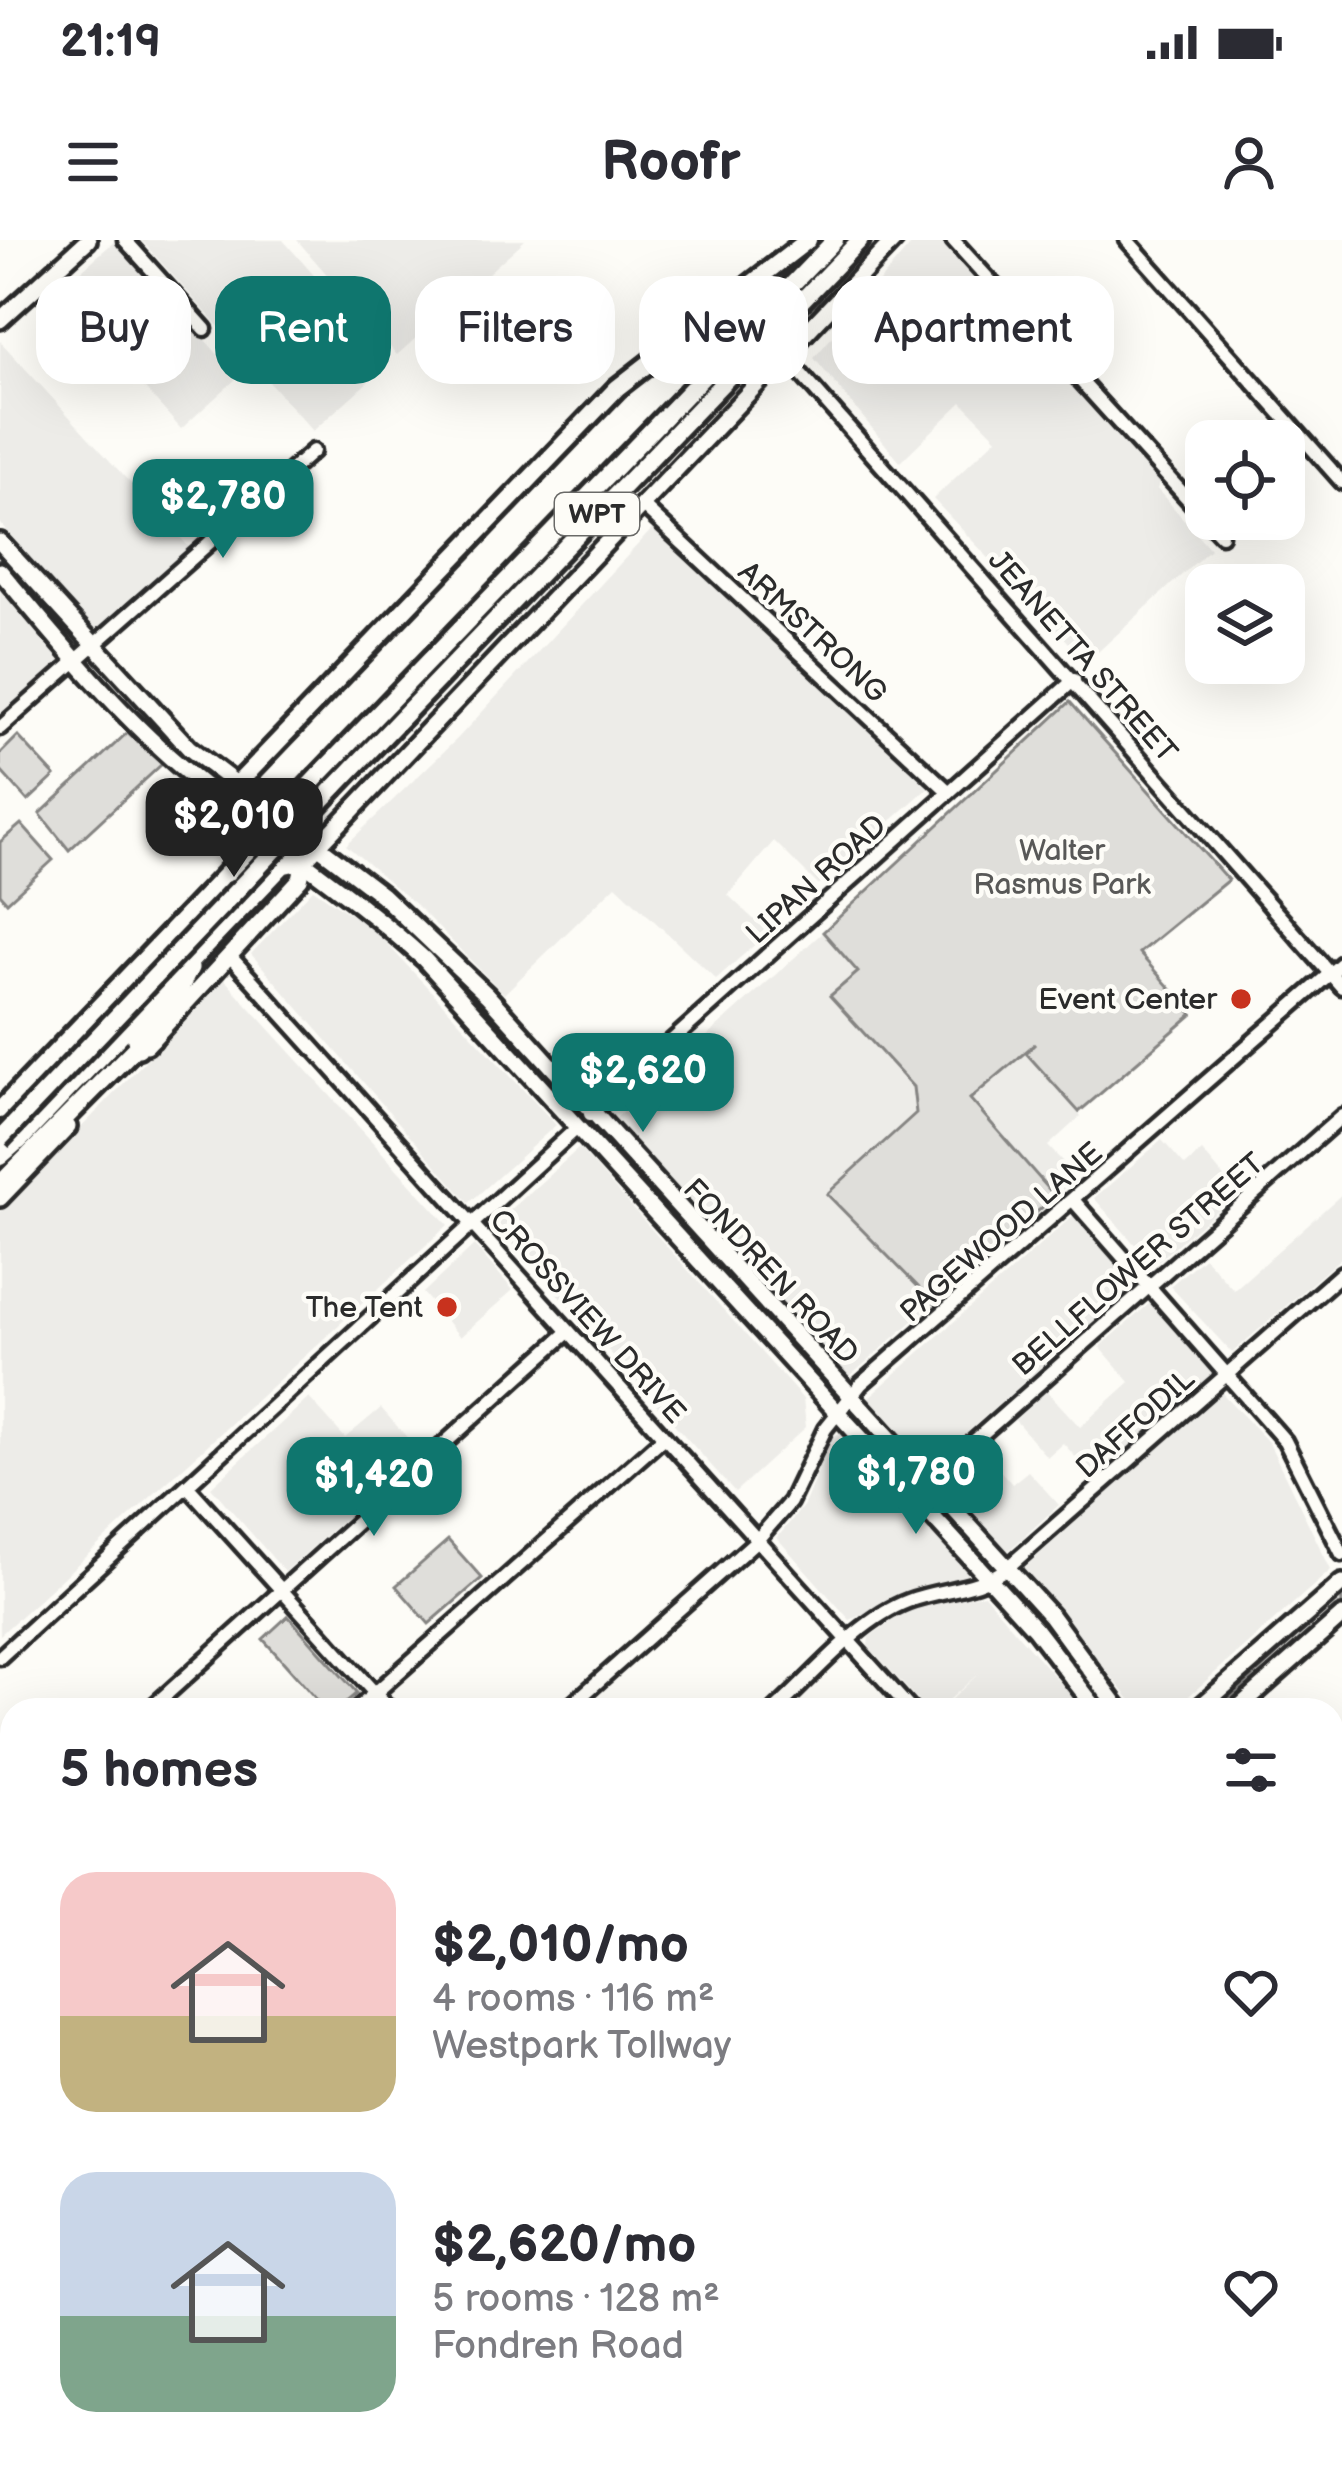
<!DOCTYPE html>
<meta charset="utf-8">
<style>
:root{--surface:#fff;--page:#f2f2f3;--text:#2b2b33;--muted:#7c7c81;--accent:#0f766e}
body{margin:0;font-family:"Balsamiq Sans",sans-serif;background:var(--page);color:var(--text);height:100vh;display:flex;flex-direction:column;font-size:45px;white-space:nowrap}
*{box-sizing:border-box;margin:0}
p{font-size:39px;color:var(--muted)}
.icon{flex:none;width:66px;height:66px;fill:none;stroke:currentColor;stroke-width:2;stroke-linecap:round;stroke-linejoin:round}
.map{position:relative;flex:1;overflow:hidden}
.side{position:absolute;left:0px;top:1458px;width:1344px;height:771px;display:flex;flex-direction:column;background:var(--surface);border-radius:36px 36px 0 0;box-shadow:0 12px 48px #0002}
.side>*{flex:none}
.top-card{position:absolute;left:36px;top:36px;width:1272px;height:108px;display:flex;gap:24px}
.controls{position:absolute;left:1185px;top:180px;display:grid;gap:24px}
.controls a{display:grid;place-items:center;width:120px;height:120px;border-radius:24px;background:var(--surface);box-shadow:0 12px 48px #0002;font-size:60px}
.price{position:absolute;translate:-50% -102px;padding:0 27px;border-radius:24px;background:var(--accent);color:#fff;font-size:39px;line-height:78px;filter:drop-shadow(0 3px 6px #0008)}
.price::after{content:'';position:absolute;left:50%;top:72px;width:36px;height:27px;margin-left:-18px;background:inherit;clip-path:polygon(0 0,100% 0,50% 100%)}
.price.current{background:#222;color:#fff}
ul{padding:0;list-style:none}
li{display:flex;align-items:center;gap:36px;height:300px;padding:0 60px}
li span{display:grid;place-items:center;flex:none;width:336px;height:240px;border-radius:36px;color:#555}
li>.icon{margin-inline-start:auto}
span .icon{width:144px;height:144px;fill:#fffc;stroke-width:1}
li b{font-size:51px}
h2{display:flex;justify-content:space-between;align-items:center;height:144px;padding:0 60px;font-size:51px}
.tag{padding:0 42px;border-radius:36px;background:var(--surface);box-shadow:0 12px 48px #0002;font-size:42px;line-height:108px}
.tag.current{background:var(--accent);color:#fff}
.status{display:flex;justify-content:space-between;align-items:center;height:84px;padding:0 60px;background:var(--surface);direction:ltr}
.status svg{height:33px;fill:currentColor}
header{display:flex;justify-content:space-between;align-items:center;height:156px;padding:0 60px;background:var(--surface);font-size:54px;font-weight:600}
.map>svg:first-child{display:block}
</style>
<div class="status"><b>21:19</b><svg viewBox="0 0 49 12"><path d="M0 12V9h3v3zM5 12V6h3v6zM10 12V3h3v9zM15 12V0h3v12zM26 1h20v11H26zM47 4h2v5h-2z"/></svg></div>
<header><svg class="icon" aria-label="menu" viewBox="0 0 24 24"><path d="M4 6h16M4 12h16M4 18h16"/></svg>Roofr<svg class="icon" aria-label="person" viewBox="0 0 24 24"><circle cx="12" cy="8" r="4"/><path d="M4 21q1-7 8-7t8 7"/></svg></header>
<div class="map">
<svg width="1342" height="2228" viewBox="0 0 1342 2228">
<rect width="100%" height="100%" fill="#fdfcf7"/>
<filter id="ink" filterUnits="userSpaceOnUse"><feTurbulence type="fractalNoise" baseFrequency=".00833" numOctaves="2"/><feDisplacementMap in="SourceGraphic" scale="24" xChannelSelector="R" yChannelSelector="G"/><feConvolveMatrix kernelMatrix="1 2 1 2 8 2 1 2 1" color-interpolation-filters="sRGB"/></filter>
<g filter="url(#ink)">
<!-- built -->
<g fill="#edece8">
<path d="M116,0L238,137L181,189L58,51Z"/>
<path d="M141,0H283L390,122L313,191Z"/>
<path d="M297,0H525L397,115Z"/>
<path d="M915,0H942L1161,238L1157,249L1210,309L1087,422L933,259L997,198L962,162L900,222L814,118Z"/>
<path d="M0,101L189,307L95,391L0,283Z"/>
<path d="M656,285L928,548L818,645L774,601L728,655L768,693L716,739L616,645L504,754L417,666L346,605L458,498Z"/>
<path d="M0,350L61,422L0,476Z"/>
<path d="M313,649L374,690L556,885L469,963L251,714Z"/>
<path d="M823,692L969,859L1024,812L1081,876L1048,906L1077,937L848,1138L615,879Z"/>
<path d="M224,739L448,985L0,1395V972Z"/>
<path d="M1162,900L1185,926L1202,911L1237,953L1153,1025L1094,958Z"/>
<path d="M579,908L803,1159L806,1187L735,1252L495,984Z"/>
<path d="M1342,954V1017L1232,1113L1170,1046L1204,1017L1234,1050Z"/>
<path d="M1074,975L1134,1045L930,1225L868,1158Z"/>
<path d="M474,1005L513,1050L460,1097L423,1053Z"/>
<path d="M1150,1063L1215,1137L1097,1241L1063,1203L1047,1217L1015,1180L1047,1151L1080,1187L1130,1142L1100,1107Z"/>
<path d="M1221,1152L1269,1203L1331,1330L1173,1470H1139L1023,1329Z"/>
<path d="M309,1158L345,1198L381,1168L419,1211L285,1332L211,1247Z"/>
<path d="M841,1193L968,1331L966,1342L908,1354L850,1380L777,1298L804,1265L832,1196Z"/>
<path d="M981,1209L1012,1244L1028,1231L1059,1265L1006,1313L944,1244Z"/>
<path d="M984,1354L1019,1396L1084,1470H941L980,1432L938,1470H927L868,1406L869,1397L909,1369Z"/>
<path d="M1332,1533L1342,1544V1716L1332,1705Z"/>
<path d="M1332,1778L1342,1788V1926L1332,1915Z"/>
</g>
<!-- green -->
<g fill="#dfdeda" stroke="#858482" stroke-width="3">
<path d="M1070,462L1228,640L1139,713L1193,774L1079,872L1026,813L1035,804L970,859L1055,956L934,1063L827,954L916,873L913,847L830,756L858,732L823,692Z"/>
<path d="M127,493L162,524L69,610L40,574Z"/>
<path d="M18,496L55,536L28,561L0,530V514Z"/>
<path d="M21,584L53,620L7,662L0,654V602Z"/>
<path d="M448,1300L482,1338L429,1384L396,1346Z"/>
<path d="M1342,1354V1370L1229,1470H1217Z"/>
<path d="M288,1376L357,1453L337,1470H326L263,1399Z"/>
</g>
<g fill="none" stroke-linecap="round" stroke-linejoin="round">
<!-- minor casing -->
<g stroke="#2b2b2b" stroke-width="21">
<g id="minor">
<path d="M125,0L205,89"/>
<path d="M953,0L1206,279"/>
<path d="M1127,0L1342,242"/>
<path d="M786,117L1342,747"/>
<path d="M644,267L949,552"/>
<path d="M1206,279L1221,295"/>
<path d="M0,488L313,211"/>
<path d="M229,715L911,1470"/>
<path d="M590,874L1074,440"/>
<path d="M1074,961L1285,1201L1342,1314"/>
<path d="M189,1248L390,1470"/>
<path d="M913,1255L1342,876"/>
<path d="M0,1417L578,887"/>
<path d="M149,1470L567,1093"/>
<path d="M356,1470L664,1197"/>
<path d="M566,1470L757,1300L790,1262L825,1189L861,1144L1342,723"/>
<path d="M775,1470C814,1435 858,1380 908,1361C943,1348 975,1351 1007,1328L1342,1033"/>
<path d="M0,1605L12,1594"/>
<path d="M0,1627L12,1640"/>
<path d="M1332,1933L1342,1945"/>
<path d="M526,2217L536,2228"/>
<path d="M556,2228L568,2217"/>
<path d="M1021,2228L1033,2217"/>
</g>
</g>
<!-- major casing -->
<g stroke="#2b2b2b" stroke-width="24">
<g id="major">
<path d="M0,80L88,0"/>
<path d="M0,302L189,508L382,655L487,755L1051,1376L1120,1470"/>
<path d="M0,331C57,399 113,468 180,526C259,594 347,649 424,719L1035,1389L1097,1470"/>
<path d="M147,805L300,639L304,621L894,0"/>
<path d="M139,809L135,800L177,756L191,728"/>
<path d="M19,902L283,626L304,621"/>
<path d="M0,958L68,887"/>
<path d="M1197,1470L1342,1343"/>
<path d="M1236,1470L1342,1376"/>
<path d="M1332,1731L1342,1742"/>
<path d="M1332,1759L1342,1771"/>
<path d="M387,2228L400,2217"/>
<path d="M428,2228L440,2217"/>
</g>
</g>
<!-- highway casing -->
<g stroke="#2b2b2b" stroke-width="26">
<g id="highway">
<path d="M318,536L835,0"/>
<path d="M335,547L860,0"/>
<path d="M222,560L617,148L808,0"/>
<path d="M0,870L226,634"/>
<path d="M0,917L24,896"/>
<path d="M0,944L137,806L152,799"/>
</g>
</g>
<!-- minor -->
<use href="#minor" stroke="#fdfcf7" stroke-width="12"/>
<!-- major -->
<use href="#major" stroke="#fdfcf7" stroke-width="15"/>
<!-- highway -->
<use href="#highway" stroke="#fdfcf7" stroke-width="16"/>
<!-- highway-bridge casing -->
<g stroke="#2b2b2b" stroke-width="26" stroke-linecap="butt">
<g id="highway-bridge">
<path d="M226,634L318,536"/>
<path d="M0,899L335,547"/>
</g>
</g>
<!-- highway-bridge -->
<use href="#highway-bridge" stroke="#fdfcf7" stroke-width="16"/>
</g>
</g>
<!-- markers -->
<g fill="#c8321e" stroke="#fdfcf7" stroke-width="4.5">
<circle cx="1241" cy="759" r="12"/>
<circle cx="447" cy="1067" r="12"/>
</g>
<g text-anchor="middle" stroke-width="9" stroke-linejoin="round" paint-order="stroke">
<!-- shield labels -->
<rect fill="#fdfcf7" stroke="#6a6a68" stroke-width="3" x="555" y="253" width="84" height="42" rx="9"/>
<g font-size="27" font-weight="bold" fill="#2b2b2b">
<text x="597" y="283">WPT</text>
</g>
<!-- street labels -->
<g font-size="30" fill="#2b2b2b" stroke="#fdfcf7">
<text transform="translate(813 392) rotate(43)" y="10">ARMSTRONG</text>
<text transform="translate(1083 416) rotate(49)" y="10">JEANETTA STREET</text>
<text transform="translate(816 639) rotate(-42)" y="10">LIPAN ROAD</text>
<text transform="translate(1001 992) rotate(-41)" y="10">PAGEWOOD LANE</text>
<text transform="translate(1138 1024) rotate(-41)" y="10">BELLFLOWER STREET</text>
<text transform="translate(771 1031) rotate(47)" y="10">FONDREN ROAD</text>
<text transform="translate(588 1076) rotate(48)" y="10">CROSSVIEW DRIVE</text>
<text transform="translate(1135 1183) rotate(-42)" y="10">DAFFODIL</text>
</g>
<!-- park labels -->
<g font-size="30" fill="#585857" stroke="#fdfcf7">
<text x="1062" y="620">Walter<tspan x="1062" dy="34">Rasmus Park</tspan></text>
</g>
<!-- poi labels -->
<g font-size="30" fill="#2b2b2b" stroke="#fdfcf7" text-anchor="end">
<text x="1217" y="769">Event Center</text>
<text x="423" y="1077">The Tent</text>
</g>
</g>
</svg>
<div class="controls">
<a><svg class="icon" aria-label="locate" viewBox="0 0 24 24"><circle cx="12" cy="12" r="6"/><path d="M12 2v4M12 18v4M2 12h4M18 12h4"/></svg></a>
<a><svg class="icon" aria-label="layers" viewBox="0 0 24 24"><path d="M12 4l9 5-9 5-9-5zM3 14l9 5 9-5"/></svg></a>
</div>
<b class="price" style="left:223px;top:321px">$2,780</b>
<b class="price current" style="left:234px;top:640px">$2,010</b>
<b class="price" style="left:643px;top:895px">$2,620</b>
<b class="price" style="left:916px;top:1297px">$1,780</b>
<b class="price" style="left:374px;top:1299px">$1,420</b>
<div class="top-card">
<a class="tag">Buy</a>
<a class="tag current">Rent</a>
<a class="tag">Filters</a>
<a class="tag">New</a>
<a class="tag">Apartment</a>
</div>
<section class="side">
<h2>5 homes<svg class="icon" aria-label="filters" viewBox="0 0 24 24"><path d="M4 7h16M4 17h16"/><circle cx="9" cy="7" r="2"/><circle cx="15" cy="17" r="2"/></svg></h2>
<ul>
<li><span style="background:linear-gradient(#f6c9c9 60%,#c2b280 0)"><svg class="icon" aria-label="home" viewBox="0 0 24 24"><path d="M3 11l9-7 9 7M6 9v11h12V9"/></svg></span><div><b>$2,010/mo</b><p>4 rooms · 116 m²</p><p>Westpark Tollway</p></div><svg class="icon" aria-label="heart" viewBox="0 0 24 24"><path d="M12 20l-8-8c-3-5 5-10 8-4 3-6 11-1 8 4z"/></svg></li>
<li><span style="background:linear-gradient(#c9d6e8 60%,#7fa58c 0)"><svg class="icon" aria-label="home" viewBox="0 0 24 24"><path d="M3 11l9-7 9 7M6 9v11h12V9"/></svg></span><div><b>$2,620/mo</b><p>5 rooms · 128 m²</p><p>Fondren Road</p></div><svg class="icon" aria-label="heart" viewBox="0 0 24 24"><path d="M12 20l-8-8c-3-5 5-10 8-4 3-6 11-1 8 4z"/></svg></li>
</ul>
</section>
</div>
